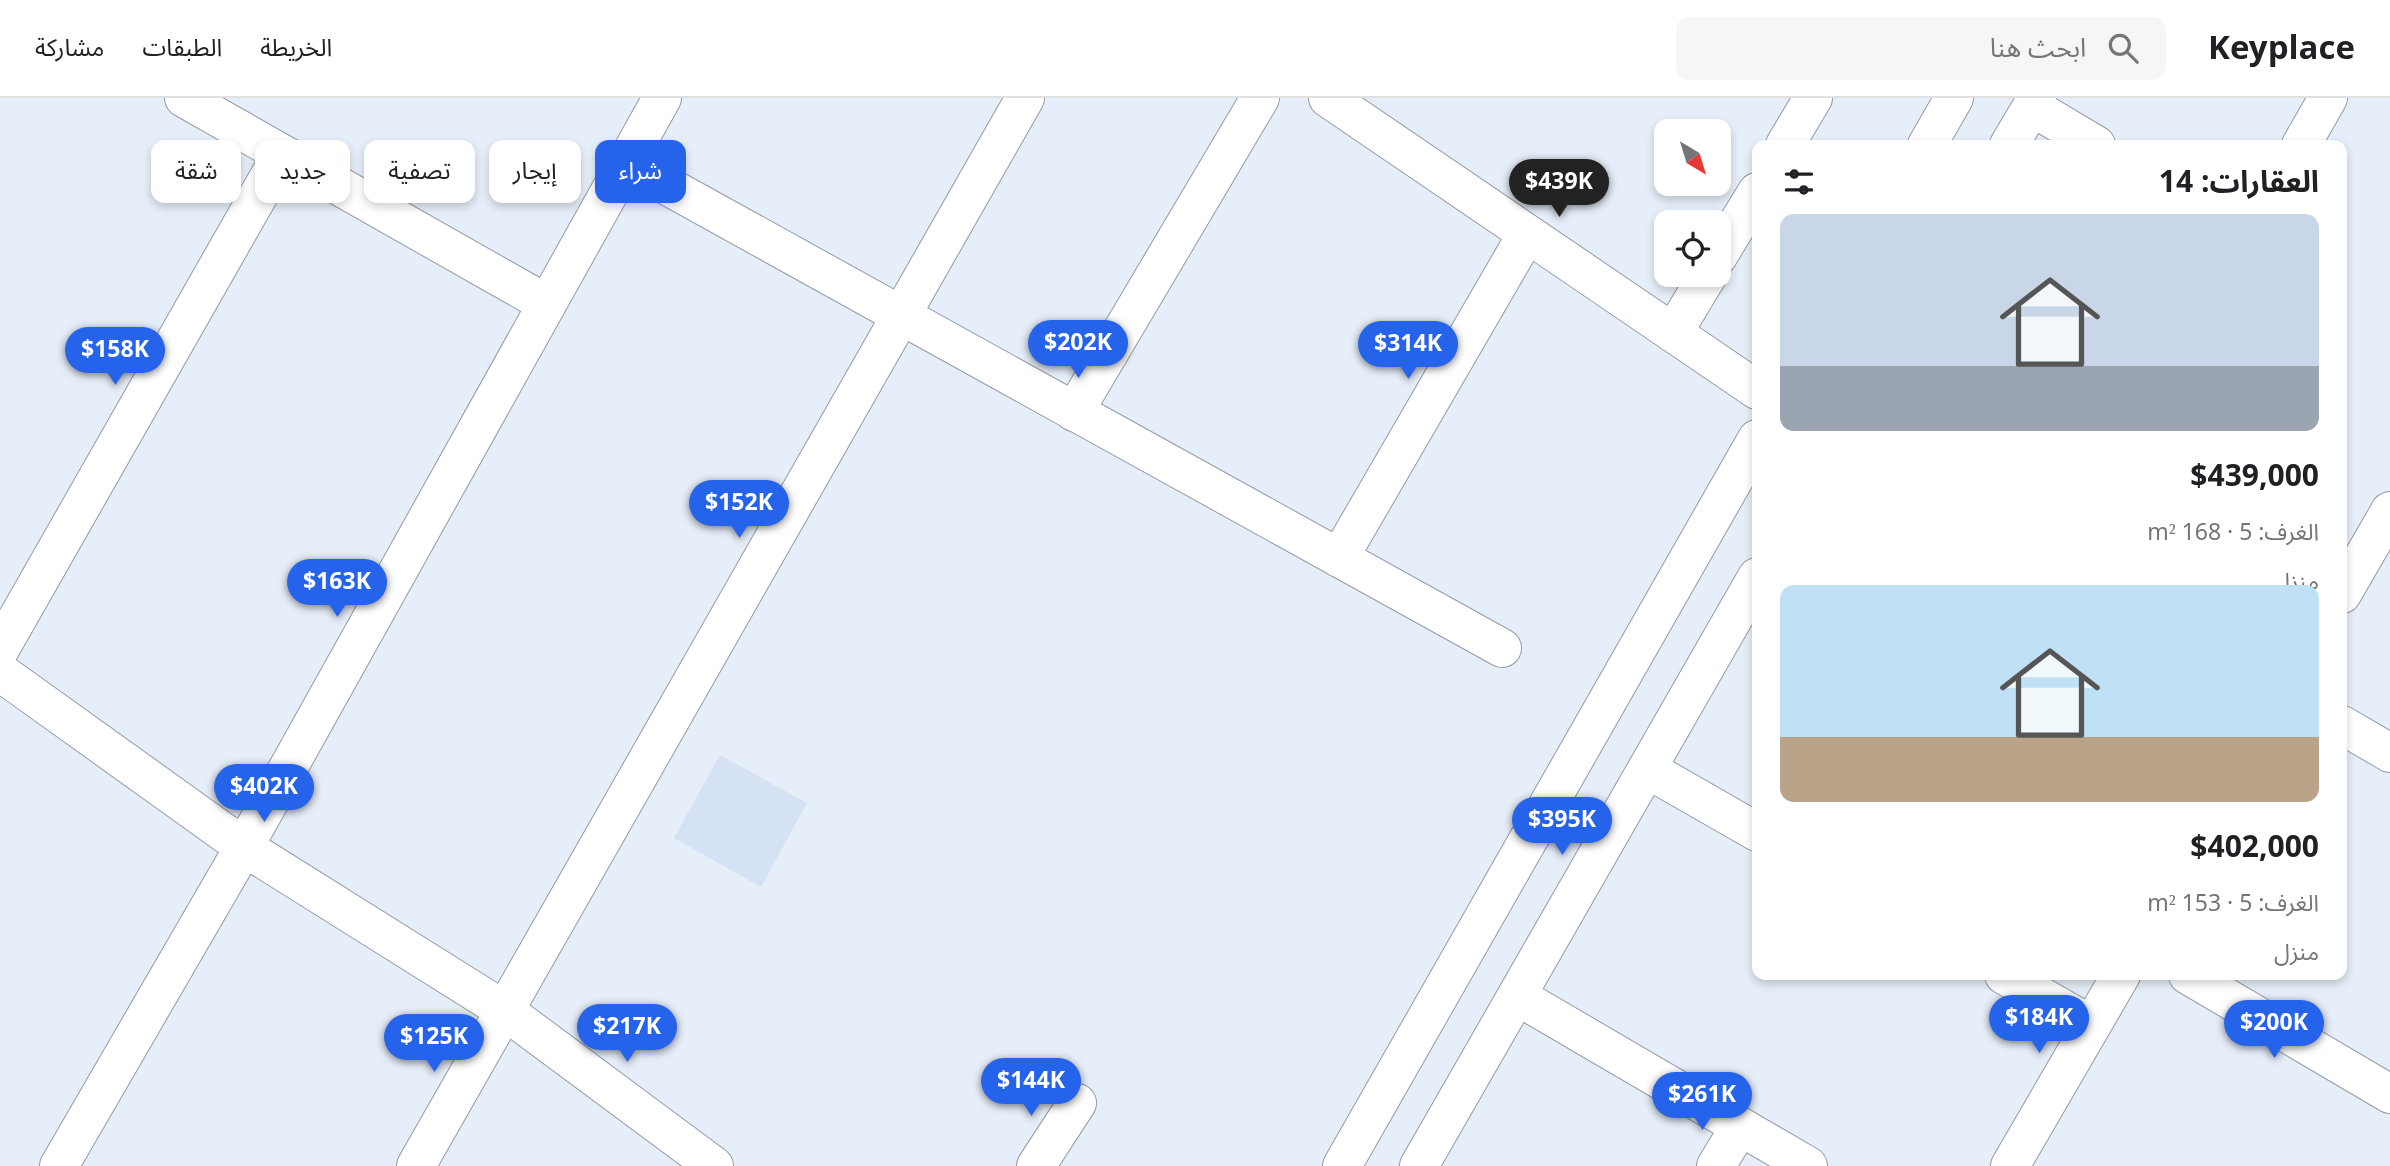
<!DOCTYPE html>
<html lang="ar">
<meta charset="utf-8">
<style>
:root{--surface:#fff;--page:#f6f6f6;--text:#202124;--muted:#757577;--line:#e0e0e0;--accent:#2563eb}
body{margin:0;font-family:Georgia,"Noto Sans Arabic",serif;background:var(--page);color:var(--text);direction:rtl;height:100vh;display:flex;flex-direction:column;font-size:26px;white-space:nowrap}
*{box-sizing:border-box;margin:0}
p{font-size:23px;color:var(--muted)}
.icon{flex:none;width:38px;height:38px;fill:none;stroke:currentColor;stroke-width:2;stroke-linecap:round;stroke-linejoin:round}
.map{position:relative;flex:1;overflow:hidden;direction:ltr}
.side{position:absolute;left:1752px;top:42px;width:595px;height:840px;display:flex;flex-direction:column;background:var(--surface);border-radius:14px;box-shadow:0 4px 10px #0003;direction:rtl}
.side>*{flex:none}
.guide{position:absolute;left:21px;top:42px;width:665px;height:63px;direction:rtl;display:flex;gap:14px}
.needle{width:46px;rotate:142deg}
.controls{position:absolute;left:1654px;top:21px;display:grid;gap:14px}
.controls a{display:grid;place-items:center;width:77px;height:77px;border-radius:14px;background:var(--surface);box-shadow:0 4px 10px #0003;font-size:35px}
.price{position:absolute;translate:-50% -60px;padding:0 16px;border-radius:24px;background:var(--accent);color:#fff;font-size:23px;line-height:46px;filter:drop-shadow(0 2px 4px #0008)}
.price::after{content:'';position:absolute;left:50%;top:42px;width:21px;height:16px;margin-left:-10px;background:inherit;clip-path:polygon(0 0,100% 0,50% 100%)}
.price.selected{background:#222;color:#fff}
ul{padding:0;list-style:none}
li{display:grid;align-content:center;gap:14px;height:371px;padding:0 28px}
li span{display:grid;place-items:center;height:217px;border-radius:14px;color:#555}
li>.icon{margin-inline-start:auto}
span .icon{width:126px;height:126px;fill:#fffc;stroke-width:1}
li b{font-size:30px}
h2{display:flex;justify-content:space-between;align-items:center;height:84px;padding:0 28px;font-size:30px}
.chip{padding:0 24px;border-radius:14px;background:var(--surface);box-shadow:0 4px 10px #0003;font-size:24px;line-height:63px}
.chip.selected{background:var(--accent);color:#fff}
header{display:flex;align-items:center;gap:42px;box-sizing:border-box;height:98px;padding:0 35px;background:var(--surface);border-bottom:2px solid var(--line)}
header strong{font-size:33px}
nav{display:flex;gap:38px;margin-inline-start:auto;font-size:24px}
.search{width:490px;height:63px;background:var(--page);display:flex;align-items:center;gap:18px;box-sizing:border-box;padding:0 24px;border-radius:14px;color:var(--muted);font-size:26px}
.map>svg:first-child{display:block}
</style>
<header>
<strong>Keyplace</strong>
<div class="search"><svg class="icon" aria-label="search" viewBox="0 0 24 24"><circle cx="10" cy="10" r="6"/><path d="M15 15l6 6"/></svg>ابحث هنا</div>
<nav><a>الخريطة</a><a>الطبقات</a><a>مشاركة</a></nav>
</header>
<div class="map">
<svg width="2390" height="1068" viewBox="0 0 2390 1068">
<rect width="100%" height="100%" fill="#e6eef9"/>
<!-- built -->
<path fill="#d5e2f3" d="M720,657L807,705L761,789L674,740Z"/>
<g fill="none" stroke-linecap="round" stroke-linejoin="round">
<!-- minor casing -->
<g stroke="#939ba5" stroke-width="40">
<g id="minor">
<path d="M184,0L547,206"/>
<path d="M1328,0L1757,292"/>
<path d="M2032,9L2096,47"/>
<path d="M1785,47L1813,0"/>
<path d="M2009,47L2037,0"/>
<path d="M2301,47L2328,0"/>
<path d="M626,65L1502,550"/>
<path d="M1718,158L1757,94"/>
<path d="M1673,235L1708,177"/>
<path d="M1074,314L1260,0"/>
<path d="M1339,460L1527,136"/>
<path d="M2342,496L2390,413"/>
<path d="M0,551L282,56"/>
<path d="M0,574L244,749L504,912L714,1068"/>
<path d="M2342,627L2390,655"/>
<path d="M1647,671L1757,734"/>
<path d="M2004,877L2091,927"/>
<path d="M2188,877L2390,996"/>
<path d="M1517,898L1808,1068"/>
<path d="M59,1068L244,749L662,0"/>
<path d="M416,1068L1025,0"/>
<path d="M1036,1068L1077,1005"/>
<path d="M1419,1068L1757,479"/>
<path d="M1716,1068L1739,1030"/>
<path d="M2010,1068L2121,877"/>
</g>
</g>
<!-- major casing -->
<g stroke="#939ba5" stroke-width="40">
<g id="major">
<path d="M1927,47L1954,0"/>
<path d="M1342,1068L1757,341"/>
</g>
</g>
<!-- minor -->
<use href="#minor" stroke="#fff" stroke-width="38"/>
<!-- major -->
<use href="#major" stroke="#fff" stroke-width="38"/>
</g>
</svg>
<div class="controls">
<a><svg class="needle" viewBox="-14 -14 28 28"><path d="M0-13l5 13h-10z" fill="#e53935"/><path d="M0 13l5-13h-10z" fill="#757577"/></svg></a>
<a><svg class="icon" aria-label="locate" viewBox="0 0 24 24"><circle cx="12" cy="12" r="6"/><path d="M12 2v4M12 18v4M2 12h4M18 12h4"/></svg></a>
</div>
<b class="price selected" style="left:1559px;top:121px">$439K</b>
<b class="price" style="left:1078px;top:282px">$202K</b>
<b class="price" style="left:1408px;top:283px">$314K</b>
<b class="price" style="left:115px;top:289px">$158K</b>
<b class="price" style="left:739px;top:442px">$152K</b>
<b class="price" style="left:337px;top:521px">$163K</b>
<b class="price" style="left:264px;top:726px">$402K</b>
<b class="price" style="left:1562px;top:759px">$395K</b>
<b class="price" style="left:2039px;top:957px">$184K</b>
<b class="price" style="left:2274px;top:962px">$200K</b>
<b class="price" style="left:627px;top:966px">$217K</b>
<b class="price" style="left:434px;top:976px">$125K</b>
<b class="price" style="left:1031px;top:1020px">$144K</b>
<b class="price" style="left:1702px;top:1034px">$261K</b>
<div class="guide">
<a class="chip selected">شراء</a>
<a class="chip">إيجار</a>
<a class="chip">تصفية</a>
<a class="chip">جديد</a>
<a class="chip">شقة</a>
</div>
<section class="side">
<h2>العقارات: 14<svg class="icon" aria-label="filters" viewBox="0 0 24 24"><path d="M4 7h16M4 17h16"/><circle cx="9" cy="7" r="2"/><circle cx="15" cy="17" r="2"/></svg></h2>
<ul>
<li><span style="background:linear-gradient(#c9d6e8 70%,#9aa5b1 0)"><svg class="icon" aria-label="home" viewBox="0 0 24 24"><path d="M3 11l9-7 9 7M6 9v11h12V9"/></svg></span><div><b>$439,000</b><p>الغرف: 5 · 168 m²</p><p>منزل</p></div></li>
<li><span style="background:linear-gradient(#bfe0f5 70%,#b9a48a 0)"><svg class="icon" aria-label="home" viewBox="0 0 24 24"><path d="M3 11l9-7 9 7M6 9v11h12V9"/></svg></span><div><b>$402,000</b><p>الغرف: 5 · 153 m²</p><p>منزل</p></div></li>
</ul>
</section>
</div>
